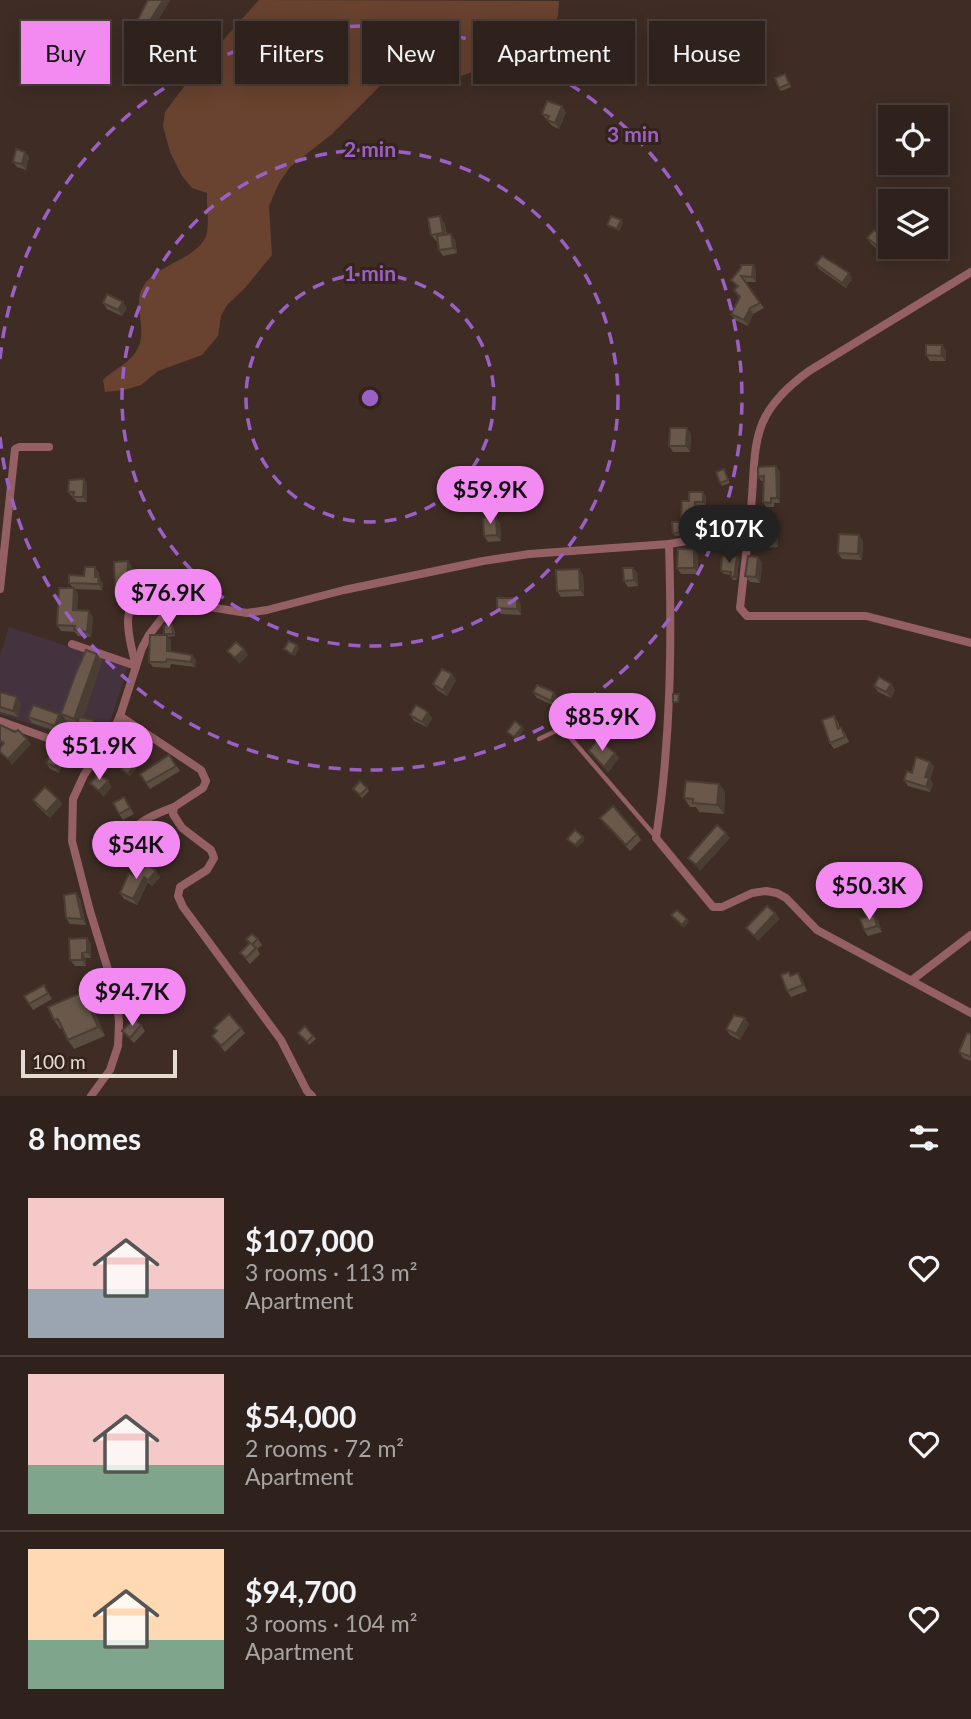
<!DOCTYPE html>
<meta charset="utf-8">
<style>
:root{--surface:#2f221c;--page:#372a25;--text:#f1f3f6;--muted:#a7a4a3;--line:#4a3f3b;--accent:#f38af2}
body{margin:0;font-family:Lato,sans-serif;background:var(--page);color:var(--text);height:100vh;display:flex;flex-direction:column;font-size:26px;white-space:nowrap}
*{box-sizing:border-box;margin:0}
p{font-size:23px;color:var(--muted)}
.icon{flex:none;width:38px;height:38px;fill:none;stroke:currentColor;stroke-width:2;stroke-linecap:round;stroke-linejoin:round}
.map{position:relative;height:1096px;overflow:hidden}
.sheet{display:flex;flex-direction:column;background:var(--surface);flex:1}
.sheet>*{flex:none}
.banner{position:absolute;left:21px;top:21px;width:929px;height:63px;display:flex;gap:14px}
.fabs{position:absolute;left:878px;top:105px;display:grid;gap:14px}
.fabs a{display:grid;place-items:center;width:70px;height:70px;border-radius:0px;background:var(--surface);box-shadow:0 4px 18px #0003,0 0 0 2px var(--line);font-size:35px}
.scale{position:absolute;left:21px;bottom:18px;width:156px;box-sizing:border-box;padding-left:7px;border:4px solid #e6dad5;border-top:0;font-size:19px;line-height:24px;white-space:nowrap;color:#e6dad5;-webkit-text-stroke:5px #34231b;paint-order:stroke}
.price{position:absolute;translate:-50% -60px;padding:0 16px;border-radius:24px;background:var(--accent);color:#111;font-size:23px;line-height:46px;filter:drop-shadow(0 2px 4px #0008)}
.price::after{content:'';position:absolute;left:50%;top:42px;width:21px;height:16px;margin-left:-10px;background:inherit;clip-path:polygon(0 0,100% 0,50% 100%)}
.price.current{background:#222;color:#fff}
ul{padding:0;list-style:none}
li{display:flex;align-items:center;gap:21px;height:175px;padding:0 28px}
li+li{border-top:2px solid var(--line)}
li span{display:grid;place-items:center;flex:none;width:196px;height:140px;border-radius:0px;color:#555}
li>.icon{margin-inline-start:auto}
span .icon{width:84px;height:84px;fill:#fffc;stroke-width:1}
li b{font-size:30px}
h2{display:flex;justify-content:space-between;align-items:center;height:84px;padding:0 28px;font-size:30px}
.pill{padding:0 24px;border-radius:0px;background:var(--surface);box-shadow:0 4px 18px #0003,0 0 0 2px var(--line);font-size:24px;line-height:63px}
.pill.current{background:var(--accent);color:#111}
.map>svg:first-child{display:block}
</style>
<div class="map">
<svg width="971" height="1096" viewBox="0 0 971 1096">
<rect width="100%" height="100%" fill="#3f2d25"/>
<!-- education -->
<path fill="#44333e" d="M9,627L128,666L104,741L96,745L0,714V656Z"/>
<!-- green -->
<path fill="#694230" d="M259,0L559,1L558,16L547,34L529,51L453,79L447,67L432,63L388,78L332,134L290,167L279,183L269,206L272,255L245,288L227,305L221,316L218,336L202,355L158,371L141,385L124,390L105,392L103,380C114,369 131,363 138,348C148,327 131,305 144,285C158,264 197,259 206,236C210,223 206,206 207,193L192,188L182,176L170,152L163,126L165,112L198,68Z"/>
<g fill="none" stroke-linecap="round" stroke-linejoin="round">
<!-- service -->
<path stroke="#946064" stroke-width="4.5" d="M539,739L562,728L656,837"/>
<!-- minor -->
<g stroke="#946064" stroke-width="8">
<path d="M750,519L740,608L747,616H866L971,643"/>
<path d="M669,544C672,642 671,740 656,838L713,907H722L752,893L766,891L777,893L786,898L817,930L971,1013"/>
<path d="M0,589L15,449L19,447H49"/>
<path d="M72,644L136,666"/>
<path d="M136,666C130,641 117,604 147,590C157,585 174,585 186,583"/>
<path d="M120,716L201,770L206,781L203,788L174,807L173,814L182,828L211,850L214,858L207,870L180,887L178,896L183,907L281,1040L307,1091L312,1096"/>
<path d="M0,721L97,756"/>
<path d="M147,862L130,861L125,858L121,846C133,823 150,816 174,807"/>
<path d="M912,980L971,935"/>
<path d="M91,1096L110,1070L118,1046L119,1023L117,999L90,911L72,841L73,799L84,775L109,739L120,716L142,648L149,635L162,618L173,610L197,605L247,613L267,610L344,590L483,561L529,554L669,544L699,539L730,530L750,519C758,448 744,418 809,371L971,272"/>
</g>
</g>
<!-- wall -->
<g fill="#5b4d40">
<path d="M148,0H170L152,30L143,25L138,19Z"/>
<path d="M785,74L791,87L781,91L779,88Z"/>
<path d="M566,112L559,129L552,126L542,114Z"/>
<path d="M25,152L29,157L26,170L17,167L13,162Z"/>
<path d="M444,222L447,234L455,240L457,253L443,256L439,250L438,241H436L431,235Z"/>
<path d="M867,238L886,239L890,245L883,253L871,244Z"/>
<path d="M816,264L852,278L846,288L819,269Z"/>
<path d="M753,265L756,270V282H745L764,308L753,314L748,326L735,320L731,314L739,298L734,290L737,287L731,280Z"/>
<path d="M103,303L127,308L122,316L107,309Z"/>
<path d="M942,345L946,351V361H930L926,355Z"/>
<path d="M687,428L691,434L690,452H673L669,446Z"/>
<path d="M724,469L730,483L722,486L720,483Z"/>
<path d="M780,471V503H774V507H766L763,502L764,481H761L758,477Z"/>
<path d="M84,479L87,484V502H77L68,492Z"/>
<path d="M703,492L706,497V506H698L697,524H685L681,519Z"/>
<path d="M683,522L685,525L686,535L675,536L673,533Z"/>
<path d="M500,523L501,541L488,542L484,536Z"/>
<path d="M773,527L777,533L778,547L762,548L758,542Z"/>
<path d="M735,536L739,542V549L724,550L720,545Z"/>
<path d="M863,541L862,560L842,559L838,553Z"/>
<path d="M694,549L698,555V574H681L677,568Z"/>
<path d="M737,557L739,560L737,580H733L731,577V575L724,574L721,571Z"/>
<path d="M758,557L762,563L760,583L750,582L745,576Z"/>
<path d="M128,561L132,567L131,594H119L115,588Z"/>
<path d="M95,567L99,573V578L103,583L102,590L74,589L78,594L77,610L93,617L91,637L78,636L75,632L61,631L57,625L73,588L69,583L84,576Z"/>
<path d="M633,568L638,574V586L628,587L624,581Z"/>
<path d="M579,569L583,575L584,596L561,597L557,591Z"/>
<path d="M521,604V615L501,614L497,608Z"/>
<path d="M174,627L175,636L168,637L171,641V651L196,660L195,667L171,664L170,668L153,667L149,662L165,635L164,634Z"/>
<path d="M97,654L102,661L83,717L98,726L95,739L80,736L76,730L77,725L67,722L61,714Z"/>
<path d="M456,680L447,696L437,690L433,684Z"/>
<path d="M891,684L895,690L891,698L878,692L874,686Z"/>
<path d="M0,692L21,703L18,717L0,712Z"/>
<path d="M533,692L558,698L555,706L537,698Z"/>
<path d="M410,715L432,718L427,727L414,721Z"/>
<path d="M834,716L838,722L840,728L845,733L849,742L834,749L830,743Z"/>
<path d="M28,717L63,720L59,732L32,723Z"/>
<path d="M62,749L66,754L59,773L50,769L46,763Z"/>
<path d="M169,755L180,771L150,789L140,774Z"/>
<path d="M930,762L934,767L930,779L933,784L930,792L908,786L904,780L912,773Z"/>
<path d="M719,784L725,792L724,814L699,812L696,807H690L684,798Z"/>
<path d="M367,788L369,791L362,798L353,789Z"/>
<path d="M124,797L134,814L123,820L119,814Z"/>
<path d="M58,799L62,804L50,818L37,806L33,800Z"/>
<path d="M600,818L637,834L641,840L630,851Z"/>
<path d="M152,860L156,866L154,869L160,877L152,886L148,882L137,905L124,899L120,893L135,876Z"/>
<path d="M76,893L80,899L86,925L70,924L66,918Z"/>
<path d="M874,915L878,921L882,932L868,936L864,930Z"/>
<path d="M87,938L91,944V958H86V966H75L70,960Z"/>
<path d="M246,939H258L262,945L257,949L260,954L250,964L240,953L249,943Z"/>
<path d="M791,976L802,979L807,991L791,997L787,991Z"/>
<path d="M44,985L52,999L33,1010L24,996Z"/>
<path d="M90,1001L105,1036L74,1049L68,1040L62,1028L60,1029L54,1020Z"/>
<path d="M749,1024L740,1040L730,1035L726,1029Z"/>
<path d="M141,1025L145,1031L134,1043L122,1031Z"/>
<path d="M305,1026L316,1039L309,1045L300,1036Z"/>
<path d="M214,1028H241L245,1033L225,1052L212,1036L217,1032Z"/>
<path d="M971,1034V1061L963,1058L959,1052Z"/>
</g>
<!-- shaded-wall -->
<g fill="#4a3e34">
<path d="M163,0H170L152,30L148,24Z"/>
<path d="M562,106L566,112L559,129L555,123Z"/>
<path d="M25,152L29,157L26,170L22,164Z"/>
<path d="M440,216L444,222L447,239L443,233Z"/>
<path d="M621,220L623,223L619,232L617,229Z"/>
<path d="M451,234L455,240L457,253L453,248Z"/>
<path d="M886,239L890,245L883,253L879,247Z"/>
<path d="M753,265L756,270V282L752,277Z"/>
<path d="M849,273L852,278L846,288L842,283Z"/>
<path d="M123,302L127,308L122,316L118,310Z"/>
<path d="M750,308L753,314L748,326L744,320Z"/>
<path d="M942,345L946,351V361L941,356Z"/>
<path d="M687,428L691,434L690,452L686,446Z"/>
<path d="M776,466L780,471V503L777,498Z"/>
<path d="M84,479L87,484V502L83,497Z"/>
<path d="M703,492L706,497V506L703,502Z"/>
<path d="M695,502L698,506L697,524L694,519Z"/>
<path d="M496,517L500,523L501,541L497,535Z"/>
<path d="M773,527L777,533L778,547L774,541Z"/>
<path d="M859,535L863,541L862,560L858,554Z"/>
<path d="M735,536L739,542V549L735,544Z"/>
<path d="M694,549L698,555V574L694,568Z"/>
<path d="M737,557L739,560L737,580L734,577Z"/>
<path d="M758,557L762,563L760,583L756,577Z"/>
<path d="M128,561L132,567L131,594L127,588Z"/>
<path d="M95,567L99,573V578L103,583L102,590L95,577Z"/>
<path d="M633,568L638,574V586L634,580Z"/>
<path d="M579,569L583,575L584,596L580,590Z"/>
<path d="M74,588L78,594L77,615L73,610Z"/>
<path d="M517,598L521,604V615L517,609Z"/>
<path d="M89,611L93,617L91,637L87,632Z"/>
<path d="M167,635L171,641V656L167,651Z"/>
<path d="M297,645L299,648L295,656L292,654Z"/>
<path d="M244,649L248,655L239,664L235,658Z"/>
<path d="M97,654L102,661L80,726L74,719Z"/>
<path d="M192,655L196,660L195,667L191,662Z"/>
<path d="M452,674L456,680L447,696L443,690Z"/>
<path d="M891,684L895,690L891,698L886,692Z"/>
<path d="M554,692L558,698L555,706L551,701Z"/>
<path d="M17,697L21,703L18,717L13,711Z"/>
<path d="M428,712L432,718L427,727L422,722Z"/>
<path d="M59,714L63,720L59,732L55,726Z"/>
<path d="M94,720L98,726L95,739L91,733Z"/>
<path d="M522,727L524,730L516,740L514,737Z"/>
<path d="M27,739L31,744L12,765L8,759Z"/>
<path d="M62,749L66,754L59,773L55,767Z"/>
<path d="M615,753L619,758L608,773L604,767Z"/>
<path d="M930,762L934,767L930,779L933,784L930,792L926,787L925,777Z"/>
<path d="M136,763L138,766L130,777L128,774Z"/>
<path d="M108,781L112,787L103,797L99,791Z"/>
<path d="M719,784L725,792L724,814L717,805Z"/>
<path d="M58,799L62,804L50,818L46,812Z"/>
<path d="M726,833L730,838L700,871L696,865Z"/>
<path d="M583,837L585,840L577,848L575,845Z"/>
<path d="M152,860L156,866L153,871L149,865Z"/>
<path d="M156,871L160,877L152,886L148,880Z"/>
<path d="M144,877L148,882L137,905L133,899Z"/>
<path d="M76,893L80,899L86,925L82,919Z"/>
<path d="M775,913L780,919L758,941L754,936Z"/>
<path d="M874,915L878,921L882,932L877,926Z"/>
<path d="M687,919L689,922L684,928L682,925Z"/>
<path d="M87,938L91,944V958L87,952Z"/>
<path d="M82,953L86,958V966L82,960Z"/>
<path d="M798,973L802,979L807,991L803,985Z"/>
<path d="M83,992L90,1001L105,1036L98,1027Z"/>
<path d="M745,1018L749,1024L740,1040L736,1034Z"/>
</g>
<!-- building -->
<g fill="#6a594b" stroke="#4a3e34" stroke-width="2">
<path d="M148,0H163L148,24L138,19Z"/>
<path d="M785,74L789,84L779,88L775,78Z"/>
<path d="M547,101L562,106L555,123L547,120L549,116L542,114Z"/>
<path d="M16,149L25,152L22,164L13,162Z"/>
<path d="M440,216L443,233L431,235L428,218Z"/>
<path d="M611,216L621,220L617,229L607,225Z"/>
<path d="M874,230L886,239L879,247L867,238Z"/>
<path d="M451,234L453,248L439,250L437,236Z"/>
<path d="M822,256L849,273L842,283L816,264Z"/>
<path d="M741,265H753L752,277L741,276L760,303L750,308L744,320L731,314L740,297L734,290L738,286L731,280L741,268Z"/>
<path d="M107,294L123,302L118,310L103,303Z"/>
<path d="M926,345H942L941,356L926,355Z"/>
<path d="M670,428H687L686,446H669Z"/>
<path d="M776,466L777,498H771V503L763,502L764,476L758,477V467Z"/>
<path d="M724,469L728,480L720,483L716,472Z"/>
<path d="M84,479L83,497H73L74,492H68L69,480Z"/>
<path d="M689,492H703V502H695L694,519H681L682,501H689Z"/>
<path d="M496,517L497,535L484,536L483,518Z"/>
<path d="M672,522H683L684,532L673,533Z"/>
<path d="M773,527L774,541L758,542L757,528Z"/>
<path d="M839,534L859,535L858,554L838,553Z"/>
<path d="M720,536H735V544L720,545Z"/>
<path d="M678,549H694V568H677Z"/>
<path d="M722,556L737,557L734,577H731V572L721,571Z"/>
<path d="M748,556L758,557L756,577L745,576Z"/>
<path d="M128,561L127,588H115L114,562Z"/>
<path d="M85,567H95V577H99L98,584L69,583V575L84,576Z"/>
<path d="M623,568H633L634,580L624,581Z"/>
<path d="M579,569L580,590L557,591L556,570Z"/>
<path d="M59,588H74L73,610L89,611L87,632L74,630L75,626L57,625Z"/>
<path d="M497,598H517V609L497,608Z"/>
<path d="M172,624L173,634H164V625Z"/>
<path d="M150,635H167V651L192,655L191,662L167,659L166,662H149Z"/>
<path d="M289,641L297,645L292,654L284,649Z"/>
<path d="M236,642L244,649L235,658L227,651Z"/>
<path d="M86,650L97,654L74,719L61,714L75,675Z"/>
<path d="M442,669L452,674L443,690L433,684Z"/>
<path d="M879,677L891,684L886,692L874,686Z"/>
<path d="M537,685L554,692L551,701L533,692Z"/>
<path d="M0,692L17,697L13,711L0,707Z"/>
<path d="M673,694H679L678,702H673Z"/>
<path d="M33,705L59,714L55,726L28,717Z"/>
<path d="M416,705L428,712L422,722L410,715Z"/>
<path d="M834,716L838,729L841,727L845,737L830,743L822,720Z"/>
<path d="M79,717L94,720L91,733L76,730Z"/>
<path d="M515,721L522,727L514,737L507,732Z"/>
<path d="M0,725L15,732L18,730L27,739L8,759L0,752V748L4,743L1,741L0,743Z"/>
<path d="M598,739L615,753L604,767L589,751Z"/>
<path d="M54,745L62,749L55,767L46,763Z"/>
<path d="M169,755L176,766L146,783L140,774Z"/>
<path d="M916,757L930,762L925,777L929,778L926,787L904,780L907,771L912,773Z"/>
<path d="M129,758L136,763L128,774L121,770Z"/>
<path d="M99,774L108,781L99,791L90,783Z"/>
<path d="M360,781L367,788L360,795L353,789Z"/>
<path d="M686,781L719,784L717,805L693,803V799L684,798Z"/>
<path d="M45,787L58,799L46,812L33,800Z"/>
<path d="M124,797L130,808L119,814L113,803Z"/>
<path d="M613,806L637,834L626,845L600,818Z"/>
<path d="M717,825L726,833L696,865L688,858Z"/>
<path d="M575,830L583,837L575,845L567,839Z"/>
<path d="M152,860L149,865L156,871L148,880L144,877L133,899L120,893L129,873L135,876Z"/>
<path d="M76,893L82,919L66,918L64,895Z"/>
<path d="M767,906L775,913L754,936L746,928Z"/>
<path d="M677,910L687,919L682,925L671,915Z"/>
<path d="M874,915L877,926L864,930L860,919Z"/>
<path d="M252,934L258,939L252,944L256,948L246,958L240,953L250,943L246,939Z"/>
<path d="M87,938V952L82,953V960H70L69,939Z"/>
<path d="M789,972L790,976L798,973L803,985L787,991L781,975Z"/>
<path d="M44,985L48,993L29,1004L24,996Z"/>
<path d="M83,992L98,1027L68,1040L58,1019L54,1020L48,1007Z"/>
<path d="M229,1014L241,1028L221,1046L212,1036L217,1031L214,1028Z"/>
<path d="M734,1015L745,1018L736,1034L726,1029Z"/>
<path d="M134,1018L141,1025L130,1038L122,1031Z"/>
<path d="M305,1026L313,1036L307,1042L298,1033Z"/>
<path d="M967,1033L971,1034V1057L959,1052Z"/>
</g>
<!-- distance rings -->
<g fill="none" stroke="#9b60c6" stroke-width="3.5" stroke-dasharray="12 9">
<circle cx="370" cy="398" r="124"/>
<circle cx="370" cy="398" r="248"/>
<path d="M0 359A372 372 0 1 1 0 437"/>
</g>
<circle cx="370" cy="398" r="10" fill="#9b60c6" stroke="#34231b" stroke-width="3.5"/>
<g font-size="21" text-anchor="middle" font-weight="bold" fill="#9b60c6" stroke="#34231b" stroke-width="6" stroke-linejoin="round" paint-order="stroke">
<text x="633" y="142">3 min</text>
<text x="370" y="157">2 min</text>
<text x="370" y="281">1 min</text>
</g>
</svg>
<div class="fabs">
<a><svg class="icon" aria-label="locate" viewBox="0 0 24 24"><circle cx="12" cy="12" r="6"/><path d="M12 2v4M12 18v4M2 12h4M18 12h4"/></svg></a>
<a><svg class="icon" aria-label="layers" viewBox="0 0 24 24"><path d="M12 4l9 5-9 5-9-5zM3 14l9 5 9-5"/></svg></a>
</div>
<div class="scale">100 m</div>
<b class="price" style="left:490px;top:526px">$59.9K</b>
<b class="price current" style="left:729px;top:565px">$107K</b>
<b class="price" style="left:168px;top:629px">$76.9K</b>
<b class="price" style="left:602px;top:753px">$85.9K</b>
<b class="price" style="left:99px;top:782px">$51.9K</b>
<b class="price" style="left:136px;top:881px">$54K</b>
<b class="price" style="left:869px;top:922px">$50.3K</b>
<b class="price" style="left:132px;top:1028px">$94.7K</b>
<div class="banner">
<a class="pill current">Buy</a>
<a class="pill">Rent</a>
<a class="pill">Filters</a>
<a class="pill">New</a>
<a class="pill">Apartment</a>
<a class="pill">House</a>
</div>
</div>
<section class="sheet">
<h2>8 homes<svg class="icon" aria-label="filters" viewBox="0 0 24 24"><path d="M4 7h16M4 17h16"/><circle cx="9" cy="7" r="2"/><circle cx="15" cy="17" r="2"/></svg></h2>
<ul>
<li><span style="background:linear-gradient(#f6c9c9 65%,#9aa5b1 0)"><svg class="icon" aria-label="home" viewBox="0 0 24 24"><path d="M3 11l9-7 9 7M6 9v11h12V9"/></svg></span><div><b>$107,000</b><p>3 rooms · 113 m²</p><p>Apartment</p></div><svg class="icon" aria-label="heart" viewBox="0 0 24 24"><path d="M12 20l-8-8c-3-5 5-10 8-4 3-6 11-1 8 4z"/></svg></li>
<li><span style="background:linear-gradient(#f6c9c9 65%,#7fa58c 0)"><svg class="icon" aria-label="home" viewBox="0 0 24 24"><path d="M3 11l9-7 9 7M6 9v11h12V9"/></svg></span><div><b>$54,000</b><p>2 rooms · 72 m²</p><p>Apartment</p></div><svg class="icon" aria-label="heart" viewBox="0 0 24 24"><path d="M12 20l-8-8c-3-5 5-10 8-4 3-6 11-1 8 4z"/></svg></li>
<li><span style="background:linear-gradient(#ffd9b3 65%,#7fa58c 0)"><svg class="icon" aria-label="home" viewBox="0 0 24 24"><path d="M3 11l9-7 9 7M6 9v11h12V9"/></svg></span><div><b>$94,700</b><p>3 rooms · 104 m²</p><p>Apartment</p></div><svg class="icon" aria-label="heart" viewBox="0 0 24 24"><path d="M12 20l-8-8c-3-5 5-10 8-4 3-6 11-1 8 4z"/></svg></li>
</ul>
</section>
